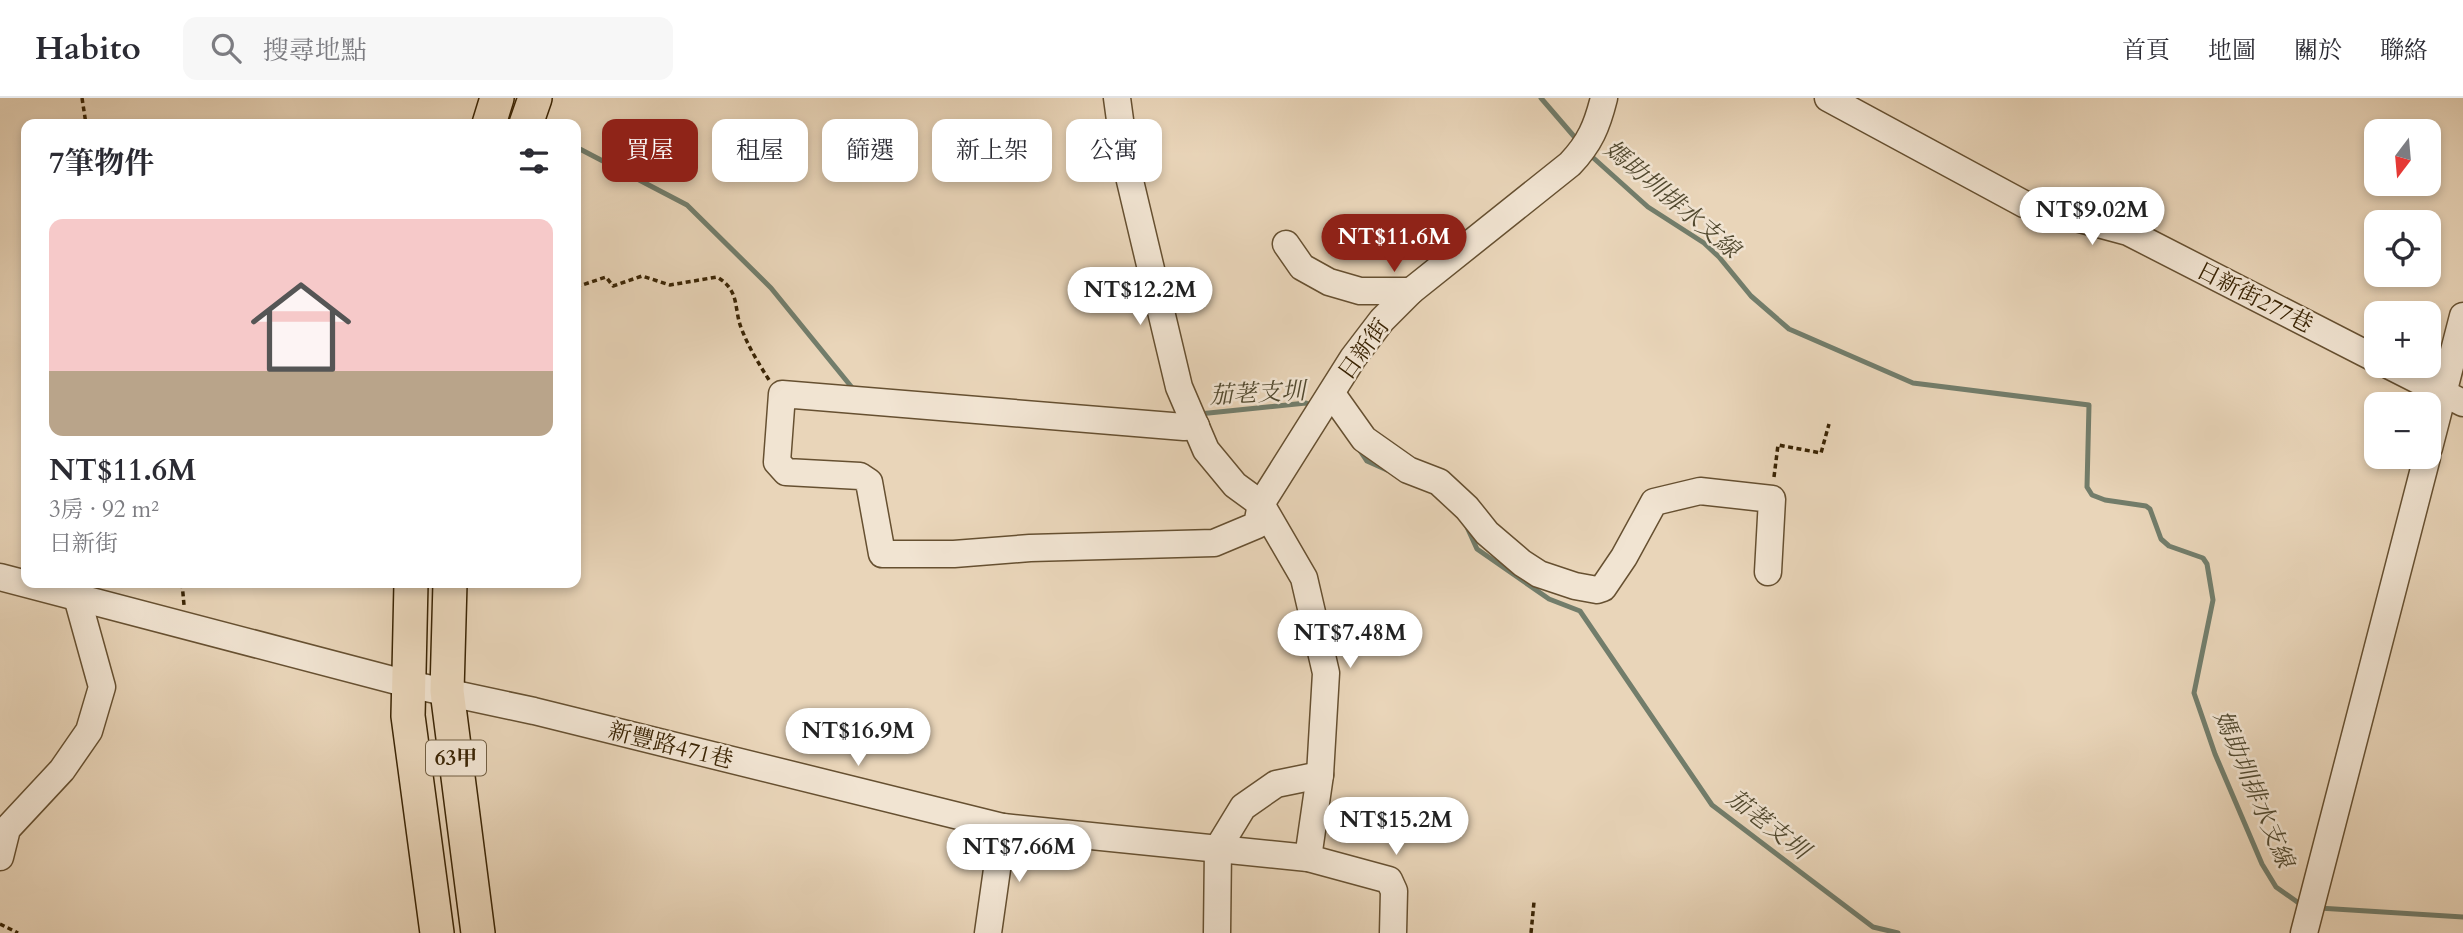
<!DOCTYPE html>
<html lang="zh-TW">
<meta charset="utf-8">
<style>
:root{--surface:#fff;--page:#f7f7f7;--text:#2b2b33;--muted:#7c7c81;--line:#e1e1e2;--accent:#8f2418}
body{margin:0;font-family:Cardo,"Noto Serif TC",serif;background:var(--page);color:var(--text);height:100vh;display:flex;flex-direction:column;font-size:26px;white-space:nowrap}
*{box-sizing:border-box;margin:0}
p{font-size:23px;color:var(--muted)}
.icon{flex:none;width:38px;height:38px;fill:none;stroke:currentColor;stroke-width:2;stroke-linecap:round;stroke-linejoin:round}
.map{position:relative;flex:1;overflow:hidden}
.panel{position:absolute;left:21px;top:21px;width:560px;height:469px;display:flex;flex-direction:column;background:var(--surface);border-radius:14px;box-shadow:0 4px 10px #0003}
.panel>*{flex:none}
.guide{position:absolute;left:602px;top:21px;width:665px;height:63px;display:flex;gap:14px}
.needle{width:46px;rotate:196deg}
.fabs{position:absolute;left:2364px;top:21px;display:grid;gap:14px}
.fabs a{display:grid;place-items:center;width:77px;height:77px;border-radius:14px;background:var(--surface);box-shadow:0 4px 10px #0003;font-size:35px}
.price{position:absolute;translate:-50% -60px;padding:0 16px;border-radius:24px;background:#fff;color:#222;font-size:23px;line-height:46px;filter:drop-shadow(0 2px 4px #0008)}
.price::after{content:'';position:absolute;left:50%;top:42px;width:21px;height:16px;margin-left:-10px;background:inherit;clip-path:polygon(0 0,100% 0,50% 100%)}
.price.selected{background:var(--accent);color:#fff}
ul{padding:0;list-style:none}
li{display:grid;align-content:center;gap:14px;height:371px;padding:0 28px}
li+li{border-top:2px solid var(--line)}
li span{display:grid;place-items:center;height:217px;border-radius:14px;color:#555}
li>.icon{margin-inline-start:auto}
span .icon{width:126px;height:126px;fill:#fffc;stroke-width:1}
li b{font-size:30px}
h2{display:flex;justify-content:space-between;align-items:center;height:84px;padding:0 28px;font-size:30px}
.tag{padding:0 24px;border-radius:14px;background:var(--surface);box-shadow:0 4px 10px #0003;font-size:24px;line-height:63px}
.tag.selected{background:var(--accent);color:#fff}
header{display:flex;align-items:center;gap:42px;box-sizing:border-box;height:98px;padding:0 35px;background:var(--surface);border-bottom:2px solid var(--line)}
header strong{font-size:33px}
nav{display:flex;gap:38px;margin-inline-start:auto;font-size:24px}
.search{width:490px;height:63px;background:var(--page);display:flex;align-items:center;gap:18px;box-sizing:border-box;padding:0 24px;border-radius:14px;color:var(--muted);font-size:26px}
.map>svg:first-child{display:block}
</style>
<header>
<strong>Habito</strong>
<div class="search"><svg class="icon" aria-label="search" viewBox="0 0 24 24"><circle cx="10" cy="10" r="6"/><path d="M15 15l6 6"/></svg>搜尋地點</div>
<nav><a>首頁</a><a>地圖</a><a>關於</a><a>聯絡</a></nav>
</header>
<div class="map">
<svg width="2463" height="835" viewBox="0 0 2463 835">
<rect width="100%" height="100%" fill="#e9d5b9"/>
<filter id="stains"><feTurbulence type="fractalNoise" baseFrequency=".00286" numOctaves="4"/><feColorMatrix values="0 0 0 0 .2 0 0 0 0 .09 0 0 0 0 .02 0 0 0 .5 -.17"/></filter>
<radialGradient id="worn" r=".72"><stop offset=".6" stop-color="#630" stop-opacity="0"/><stop offset="1" stop-color="#630" stop-opacity=".3"/></radialGradient>
<g fill="none" stroke-linecap="round" stroke-linejoin="round">
<!-- stream -->
<g stroke="#727d6b" stroke-width="5">
<path d="M1541,0L1578,43"/>
<path d="M576,49L687,107L771,190L854,292"/>
<path d="M1589,56L1648,109L1704,145L1719,159L1751,198L1789,231L1913,285L2089,307L2087,389L2092,397L2105,402L2146,408L2150,411L2161,441L2169,448L2203,460L2207,466L2213,502L2194,595L2215,656L2262,766L2276,789L2303,808"/>
<path d="M1199,316L1306,305L1314,308"/>
<path d="M1359,351L1367,363L1387,372"/>
<path d="M1467,429L1477,451L1549,501L1580,513L1712,707L1873,829L1898,835"/>
<path d="M2319,810L2463,819"/>
</g>
<!-- minor casing -->
<g stroke="#665031" stroke-width="29">
<g id="minor">
<path d="M1117,0L1126,66L1179,289L1206,352L1235,387L1261,406L1304,480L1326,575L1320,677L1308,760"/>
<path d="M1828,0L2024,106L2128,134L2376,261"/>
<path d="M1286,146L1302,169L1329,184L1360,193H1411"/>
<path d="M2390,268L2463,305"/>
<path d="M1332,296L1364,341L1408,372L1439,384L1467,410L1487,435L1522,465L1539,476L1575,488L1597,492L1603,490L1624,459L1654,404L1700,393L1772,401L1768,474"/>
<path d="M1196,328L1184,329L782,296L777,364L786,374L860,378L869,384L882,456H954L1030,450L1214,445L1257,427L1261,406L1353,260L1382,222L1411,193L1570,66C1590,45 1597,28 1604,0"/>
<path d="M2429,350L2463,218"/>
<path d="M0,479L408,586L534,613L1003,729L1308,760L1389,782L1394,793L1393,835"/>
<path d="M0,759L7,731L62,672L89,633L102,589L77,499"/>
<path d="M988,835L1003,729"/>
<path d="M1217,835L1218,750L1243,709L1276,686L1320,677"/>
<path d="M2304,835L2427,359"/>
</g>
</g>
<!-- major casing -->
<g stroke="#3a2404" stroke-width="36">
<g id="major">
<path d="M489,26L497,0"/>
<path d="M526,26L535,0"/>
<path d="M411,485L408,618L437,835"/>
<path d="M450,485L447,593L478,835"/>
</g>
</g>
<!-- path -->
<g stroke="#3a2404" stroke-width="3.5" stroke-dasharray="5 3.5" stroke-linecap="butt">
<path d="M82,0L86,26"/>
<path d="M576,189L606,179L613,188L642,178L670,187L717,179C741,193 733,211 742,232C749,250 759,266 769,282"/>
<path d="M1774,379L1778,347L1821,355L1829,326"/>
<path d="M182,485L184,507"/>
<path d="M0,826L18,835"/>
<path d="M1531,835L1534,804"/>
</g>
<!-- minor -->
<use href="#minor" stroke="#f1e4d2" stroke-width="26"/>
<!-- major -->
<use href="#major" stroke="#e9d5b9" stroke-width="33"/>
</g>
<g text-anchor="middle" stroke-width="5" stroke-linejoin="round" paint-order="stroke">
<!-- shield labels -->
<rect fill="#f1e4d2" stroke="#715e42" stroke-width="2" x="426" y="642.5" width="60" height="35" rx="5"/>
<g font-size="21" font-weight="bold" fill="#3a2404">
<text x="456" y="667">63甲</text>
</g>
<!-- street labels -->
<g font-size="23" fill="#3a2404" stroke="#f1e4d2">
<text transform="translate(2255 199) rotate(27)" y="8">日新街277巷</text>
<text transform="translate(1363 251) rotate(-54)" y="8">日新街</text>
<text transform="translate(671 647) rotate(14)" y="8">新豐路471巷</text>
</g>
<!-- water labels -->
<g font-size="24" font-style="italic" fill="#51492f" stroke="#f1e4d2">
<text transform="translate(1672 101) rotate(40)" y="8">媽助圳排水支線</text>
<text transform="translate(1257 295) rotate(-3)" y="8">茄荖支圳</text>
<text transform="translate(2254 691) rotate(67)" y="8">媽助圳排水支線</text>
<text transform="translate(1768 726) rotate(38)" y="8">茄荖支圳</text>
</g>
</g>
<rect width="100%" height="100%" filter="url(#stains)"/>
<rect width="100%" height="100%" fill="url(#worn)"/>
</svg>
<div class="fabs">
<a><svg class="needle" viewBox="-14 -14 28 28"><path d="M0-13l5 13h-10z" fill="#e53935"/><path d="M0 13l5-13h-10z" fill="#7c7c81"/></svg></a>
<a><svg class="icon" aria-label="locate" viewBox="0 0 24 24"><circle cx="12" cy="12" r="6"/><path d="M12 2v4M12 18v4M2 12h4M18 12h4"/></svg></a>
<a>+</a>
<a>−</a>
</div>
<b class="price" style="left:2092px;top:149px">NT$9.02M</b>
<b class="price selected" style="left:1394px;top:176px">NT$11.6M</b>
<b class="price" style="left:1140px;top:229px">NT$12.2M</b>
<b class="price" style="left:1350px;top:572px">NT$7.48M</b>
<b class="price" style="left:858px;top:670px">NT$16.9M</b>
<b class="price" style="left:1396px;top:759px">NT$15.2M</b>
<b class="price" style="left:1019px;top:786px">NT$7.66M</b>
<div class="guide">
<a class="tag selected">買屋</a>
<a class="tag">租屋</a>
<a class="tag">篩選</a>
<a class="tag">新上架</a>
<a class="tag">公寓</a>
</div>
<section class="panel">
<h2>7筆物件<svg class="icon" aria-label="filters" viewBox="0 0 24 24"><path d="M4 7h16M4 17h16"/><circle cx="9" cy="7" r="2"/><circle cx="15" cy="17" r="2"/></svg></h2>
<ul>
<li><span style="background:linear-gradient(#f6c9c9 70%,#b9a48a 0)"><svg class="icon" aria-label="home" viewBox="0 0 24 24"><path d="M3 11l9-7 9 7M6 9v11h12V9"/></svg></span><div><b>NT$11.6M</b><p>3房 · 92 m²</p><p>日新街</p></div></li>
</ul>
</section>
</div>
